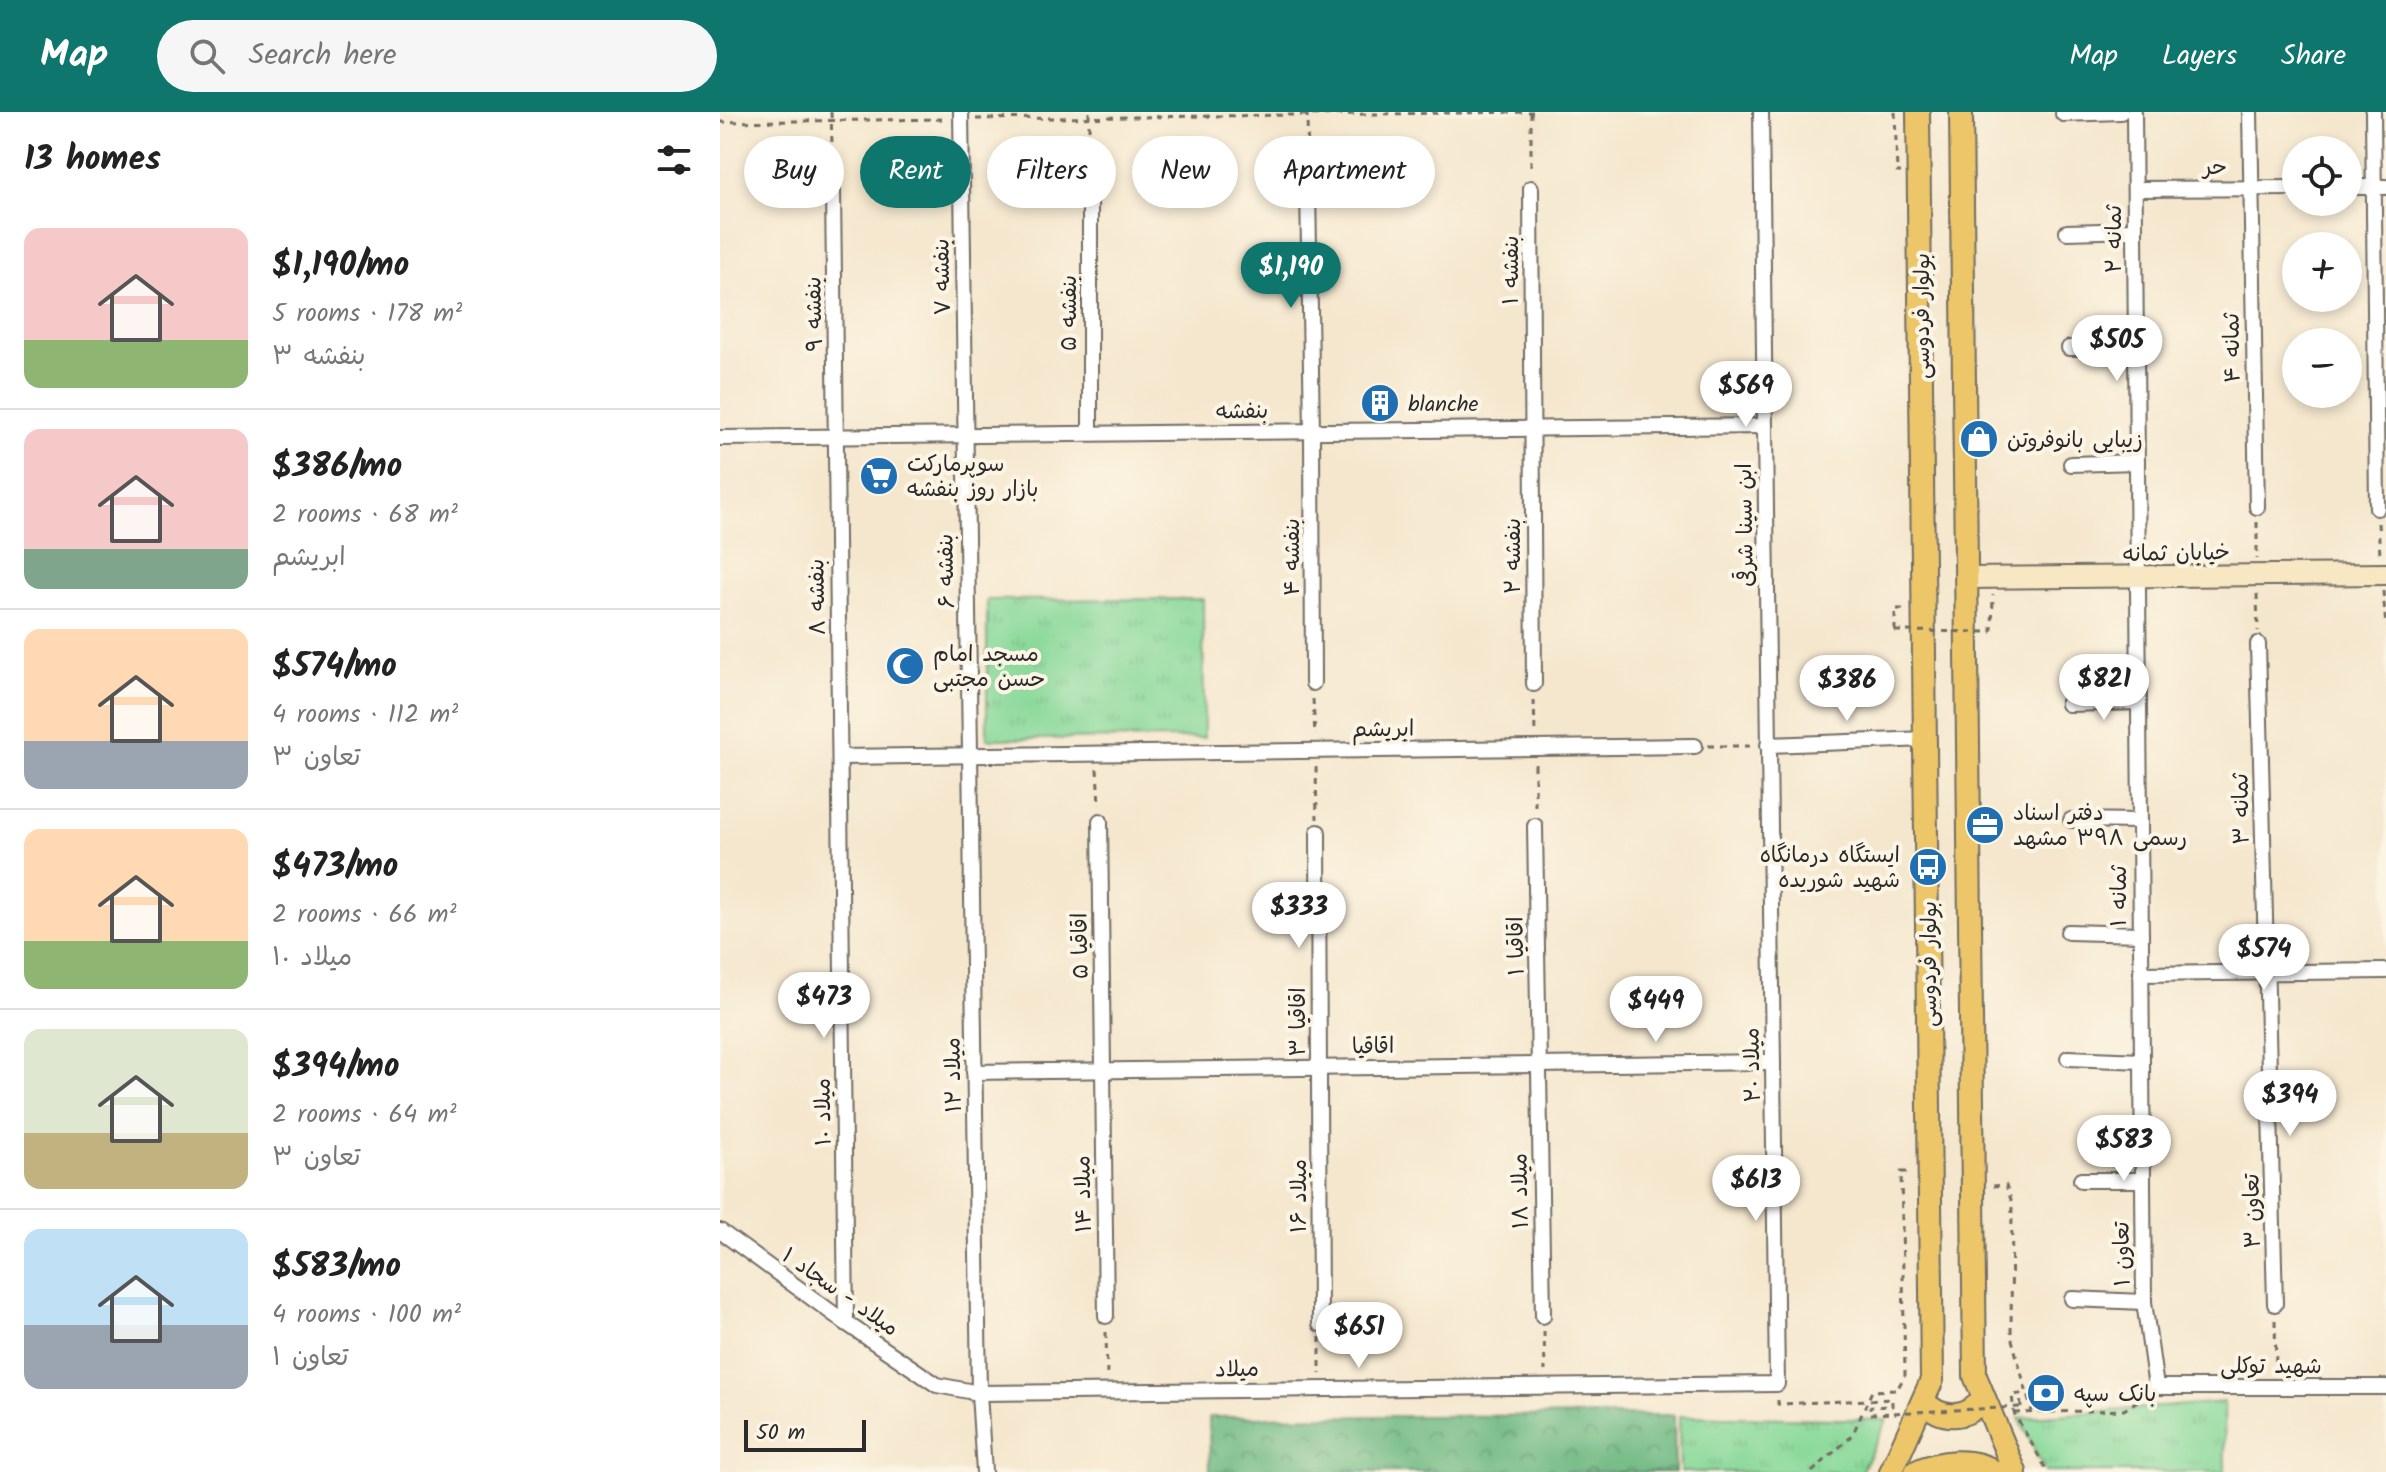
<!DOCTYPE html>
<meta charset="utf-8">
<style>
:root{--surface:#fff;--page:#f6f6f6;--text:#222;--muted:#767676;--line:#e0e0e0;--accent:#0f766e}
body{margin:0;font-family:Kalam,"Playpen Sans Arabic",sans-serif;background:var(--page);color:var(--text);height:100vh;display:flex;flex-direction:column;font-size:30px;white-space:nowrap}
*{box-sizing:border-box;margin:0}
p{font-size:26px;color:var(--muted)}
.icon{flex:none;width:44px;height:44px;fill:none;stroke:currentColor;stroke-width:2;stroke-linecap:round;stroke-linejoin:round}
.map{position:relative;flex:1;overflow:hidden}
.panel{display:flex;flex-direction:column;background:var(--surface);width:720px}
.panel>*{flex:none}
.guide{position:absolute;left:24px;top:24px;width:760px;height:72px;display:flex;gap:16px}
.tools{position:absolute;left:1562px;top:24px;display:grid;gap:16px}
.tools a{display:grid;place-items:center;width:80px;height:80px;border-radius:50%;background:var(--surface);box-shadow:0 4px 12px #0003;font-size:40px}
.scale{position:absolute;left:24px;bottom:20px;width:122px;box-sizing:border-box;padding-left:8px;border:4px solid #2b2b2b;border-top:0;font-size:22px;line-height:28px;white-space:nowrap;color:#2b2b2b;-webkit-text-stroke:6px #fcf5e5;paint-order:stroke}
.price{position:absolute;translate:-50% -68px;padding:0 18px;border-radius:28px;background:#fff;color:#222;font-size:26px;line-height:52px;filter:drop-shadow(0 2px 4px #0008)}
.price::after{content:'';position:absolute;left:50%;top:48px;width:24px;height:18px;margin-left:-12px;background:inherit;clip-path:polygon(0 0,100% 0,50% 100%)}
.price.on{background:var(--accent);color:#fff}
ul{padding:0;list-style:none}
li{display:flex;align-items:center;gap:24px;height:200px;padding:0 24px}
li+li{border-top:2px solid var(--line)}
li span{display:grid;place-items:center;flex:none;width:224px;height:160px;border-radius:16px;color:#555}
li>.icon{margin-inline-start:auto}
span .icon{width:96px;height:96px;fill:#fffc;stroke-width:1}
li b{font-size:34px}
h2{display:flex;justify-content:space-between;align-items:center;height:96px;padding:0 24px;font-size:34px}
.pill{padding:0 28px;border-radius:36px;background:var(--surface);box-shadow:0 4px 12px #0003;font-size:28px;line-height:72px}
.pill.on{background:var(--accent);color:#fff}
header{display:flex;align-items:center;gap:48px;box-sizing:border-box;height:112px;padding:0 40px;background:var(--accent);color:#fff}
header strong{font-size:38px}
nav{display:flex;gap:44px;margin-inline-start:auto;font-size:28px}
.search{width:560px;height:72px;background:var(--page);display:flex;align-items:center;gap:20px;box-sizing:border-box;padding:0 28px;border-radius:44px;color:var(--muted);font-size:30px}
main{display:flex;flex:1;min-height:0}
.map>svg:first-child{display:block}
</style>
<header>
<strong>Map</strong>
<div class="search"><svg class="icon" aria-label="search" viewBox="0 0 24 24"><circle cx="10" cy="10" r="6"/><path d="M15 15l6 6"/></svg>Search here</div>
<nav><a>Map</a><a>Layers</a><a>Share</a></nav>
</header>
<main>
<section class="panel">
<h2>13 homes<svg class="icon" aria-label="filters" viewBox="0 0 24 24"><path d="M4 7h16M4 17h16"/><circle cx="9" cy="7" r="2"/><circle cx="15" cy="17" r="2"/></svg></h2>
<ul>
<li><span style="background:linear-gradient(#f6c9c9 70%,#8fb573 0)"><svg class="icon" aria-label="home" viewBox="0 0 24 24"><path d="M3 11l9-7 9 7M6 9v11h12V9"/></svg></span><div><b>$1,190/mo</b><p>5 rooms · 178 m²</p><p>بنفشه ۳</p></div></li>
<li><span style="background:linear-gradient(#f6c9c9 75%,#7fa58c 0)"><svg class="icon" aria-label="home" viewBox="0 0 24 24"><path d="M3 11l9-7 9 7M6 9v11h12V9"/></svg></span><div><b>$386/mo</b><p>2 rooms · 68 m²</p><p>ابریشم</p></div></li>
<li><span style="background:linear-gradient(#ffd9b3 70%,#9aa5b1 0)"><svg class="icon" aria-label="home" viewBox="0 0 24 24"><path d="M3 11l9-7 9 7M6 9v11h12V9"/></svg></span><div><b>$574/mo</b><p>4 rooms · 112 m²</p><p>تعاون ۳</p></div></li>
<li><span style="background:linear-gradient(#ffd9b3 70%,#8fb573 0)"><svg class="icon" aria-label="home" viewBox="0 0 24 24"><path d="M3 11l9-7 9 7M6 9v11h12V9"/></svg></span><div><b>$473/mo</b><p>2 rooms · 66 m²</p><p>میلاد ۱۰</p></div></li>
<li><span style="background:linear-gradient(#dfe7d0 65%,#c2b280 0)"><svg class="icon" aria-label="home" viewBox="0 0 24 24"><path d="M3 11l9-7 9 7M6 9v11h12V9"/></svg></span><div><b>$394/mo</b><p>2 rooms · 64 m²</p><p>تعاون ۳</p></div></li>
<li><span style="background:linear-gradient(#bfe0f5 60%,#9aa5b1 0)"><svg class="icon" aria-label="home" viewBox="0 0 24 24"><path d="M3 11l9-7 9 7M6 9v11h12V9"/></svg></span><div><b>$583/mo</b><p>4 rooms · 100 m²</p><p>تعاون ۱</p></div></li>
</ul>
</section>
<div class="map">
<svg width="1666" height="1360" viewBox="0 0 1666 1360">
<defs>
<pattern id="forest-crowns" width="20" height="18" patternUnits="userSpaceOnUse" patternTransform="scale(2)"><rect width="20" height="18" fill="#6cb880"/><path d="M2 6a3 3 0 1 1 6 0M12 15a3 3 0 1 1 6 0" fill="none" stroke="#599669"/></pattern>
<pattern id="park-tufts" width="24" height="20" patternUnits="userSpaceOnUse" patternTransform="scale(2)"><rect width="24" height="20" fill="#86d898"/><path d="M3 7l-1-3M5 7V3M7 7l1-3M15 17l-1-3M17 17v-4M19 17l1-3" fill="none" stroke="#74ba83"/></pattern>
</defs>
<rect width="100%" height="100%" fill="#fcf5e5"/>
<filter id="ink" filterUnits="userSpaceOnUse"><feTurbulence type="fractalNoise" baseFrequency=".0125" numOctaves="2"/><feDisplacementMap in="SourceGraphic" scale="16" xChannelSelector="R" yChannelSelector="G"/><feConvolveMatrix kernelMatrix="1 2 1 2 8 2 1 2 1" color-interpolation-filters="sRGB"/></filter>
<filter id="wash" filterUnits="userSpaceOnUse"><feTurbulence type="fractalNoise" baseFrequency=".006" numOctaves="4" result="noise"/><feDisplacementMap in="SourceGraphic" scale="32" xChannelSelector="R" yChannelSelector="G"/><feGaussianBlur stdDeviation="1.8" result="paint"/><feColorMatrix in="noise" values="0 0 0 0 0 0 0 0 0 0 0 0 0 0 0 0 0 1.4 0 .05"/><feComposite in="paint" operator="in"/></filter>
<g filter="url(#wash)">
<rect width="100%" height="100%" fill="#f5e7ce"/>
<!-- forest -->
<path fill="url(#forest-crowns)" stroke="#4c7256" stroke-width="2" d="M954,1303L955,1360H490L489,1305Z"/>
<!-- park -->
<g fill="url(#park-tufts)" stroke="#588262" stroke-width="2">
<path d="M483,487L484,626L267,627V488Z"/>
<path d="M1504,1290L1505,1360H1325L1299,1306Z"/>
<path d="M959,1304L1167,1308L1141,1360H960Z"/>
</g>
</g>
<g filter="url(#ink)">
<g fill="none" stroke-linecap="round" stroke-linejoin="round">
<!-- street casing -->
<g stroke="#726d64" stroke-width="18">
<g id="street">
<path d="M241,0L259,1281L264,1360"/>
<path d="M1414,0L1424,1190L1436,1275H1666"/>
<path d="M1530,0L1537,395"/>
<path d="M1653,0L1657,396"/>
<path d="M1343,2L1401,0"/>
<path d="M1628,75H1666"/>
<path d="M811,76L814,572"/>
<path d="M588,77L592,319L593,571"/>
<path d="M1415,77L1576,76"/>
<path d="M113,79L126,1211"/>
<path d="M370,81V321"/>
<path d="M1347,120L1415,118"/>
<path d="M1349,236L1416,235"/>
<path d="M0,326L1045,314"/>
<path d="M1351,352L1417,350"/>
<path d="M1538,532L1555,1192"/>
<path d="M1348,592L1419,590"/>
<path d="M1048,633L1207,627"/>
<path d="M120,645L975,634"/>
<path d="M1351,708L1420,709"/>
<path d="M380,709L386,1204"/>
<path d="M815,714L823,1204"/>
<path d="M598,720L600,1212"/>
<path d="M1348,820L1421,822"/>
<path d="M1421,862L1666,859"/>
<path d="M1348,946L1422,949"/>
<path d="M254,960L1053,950"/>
<path d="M1361,1068H1423"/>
<path d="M0,1119L126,1211L217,1273L259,1281L1057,1272L1041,0"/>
<path d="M1352,1187L1424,1190"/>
</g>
</g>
<!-- secondary casing -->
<g stroke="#726d64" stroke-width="24">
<path id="secondary" d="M1246,466L1666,462"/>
</g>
<!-- primary casing -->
<g stroke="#726d64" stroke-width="26">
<g id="primary">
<path d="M1241,0L1255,1264L1295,1360"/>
<path d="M1203,1289C1222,1309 1248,1308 1263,1286"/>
<path d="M1171,1360L1212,1268L1198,0"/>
<path d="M1196,1360C1219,1349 1253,1345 1275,1360"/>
</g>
</g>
<!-- path -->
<g stroke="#726d64" stroke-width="3" stroke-dasharray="6 6" stroke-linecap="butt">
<path d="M111,0L113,63"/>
<path d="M369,0V68"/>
<path d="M587,0L588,61"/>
<path d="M811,0V60"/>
<path d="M1175,0L1177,60H1181"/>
<path d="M256,7L813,0"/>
<path d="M0,10L228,7"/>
<path d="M1537,410V447"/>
<path d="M1658,411L1660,443"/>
<path d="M1663,479L1666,515"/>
<path d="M1537,482L1538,519"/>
<path d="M1175,519V497H1186"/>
<path d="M1272,520L1273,483"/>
<path d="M593,587L595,623"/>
<path d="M814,588L815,620"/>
<path d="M988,634H1033"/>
<path d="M815,652V700"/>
<path d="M596,655L597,707"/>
<path d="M377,657L379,693"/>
<path d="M1273,1074L1286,1073L1292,1091L1291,1224L1312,1300"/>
<path d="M1555,1208L1556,1260"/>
<path d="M824,1219L825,1259"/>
<path d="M386,1220L387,1264"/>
<path d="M600,1225V1262"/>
<path d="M1058,1288V1292L1172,1287V1294L1150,1295V1302"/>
<path d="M1301,1295L1300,1282L1292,1283L1294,1301L1328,1360"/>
<path d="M1294,1301L1404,1298L1426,1283"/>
<path d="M1092,1360L1132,1324L1152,1279L1177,1278L1185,1263L1181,1060H1192"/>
</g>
<!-- street -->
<use href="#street" stroke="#fff" stroke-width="14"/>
<!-- secondary -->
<use href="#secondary" stroke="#f7e8c3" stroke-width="20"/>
<!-- primary -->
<use href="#primary" stroke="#ecc669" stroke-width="22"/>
<!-- path-bridge -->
<g stroke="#726d64" stroke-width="3" stroke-dasharray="6 6" stroke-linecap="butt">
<path d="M1175,519L1272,520"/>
<path d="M1150,1302L1301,1295"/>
</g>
</g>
</g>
<!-- icons -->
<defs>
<g id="building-disc" transform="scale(2)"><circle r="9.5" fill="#1f6fb2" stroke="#fcf5e5"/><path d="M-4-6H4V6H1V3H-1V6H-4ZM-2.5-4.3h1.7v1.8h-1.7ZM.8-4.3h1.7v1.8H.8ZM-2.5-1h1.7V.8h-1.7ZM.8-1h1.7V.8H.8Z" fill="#fff"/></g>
<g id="shop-disc" transform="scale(2)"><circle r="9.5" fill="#1f6fb2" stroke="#fcf5e5"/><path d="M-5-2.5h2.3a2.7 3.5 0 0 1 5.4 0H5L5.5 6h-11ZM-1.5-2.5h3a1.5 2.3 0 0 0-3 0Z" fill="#fff"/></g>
<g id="supermarket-disc" transform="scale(2)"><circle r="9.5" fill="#1f6fb2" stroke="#fcf5e5"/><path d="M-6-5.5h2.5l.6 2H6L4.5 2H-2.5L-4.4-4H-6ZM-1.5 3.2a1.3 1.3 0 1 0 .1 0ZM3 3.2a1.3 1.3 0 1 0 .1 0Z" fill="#fff"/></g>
<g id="mosque-disc" transform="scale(2)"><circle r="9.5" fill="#1f6fb2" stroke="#fcf5e5"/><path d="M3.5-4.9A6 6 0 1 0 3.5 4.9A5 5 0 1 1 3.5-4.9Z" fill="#fff"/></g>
<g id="office-disc" transform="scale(2)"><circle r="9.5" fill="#1f6fb2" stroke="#fcf5e5"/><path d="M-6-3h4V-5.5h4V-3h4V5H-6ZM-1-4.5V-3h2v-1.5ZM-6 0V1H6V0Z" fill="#fff"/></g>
<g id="bus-disc" transform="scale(2)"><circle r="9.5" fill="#1f6fb2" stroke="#fcf5e5"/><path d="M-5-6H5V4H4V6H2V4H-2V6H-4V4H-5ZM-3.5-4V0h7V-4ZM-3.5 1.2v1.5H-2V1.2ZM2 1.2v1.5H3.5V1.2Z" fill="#fff"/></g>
<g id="bank-disc" transform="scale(2)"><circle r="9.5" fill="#1f6fb2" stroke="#fcf5e5"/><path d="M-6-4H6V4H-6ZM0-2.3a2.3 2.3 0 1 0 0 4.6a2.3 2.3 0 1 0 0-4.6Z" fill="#fff"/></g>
</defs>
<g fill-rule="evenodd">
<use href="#building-disc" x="660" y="291"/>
<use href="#shop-disc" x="1259" y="327"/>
<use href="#supermarket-disc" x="159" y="364"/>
<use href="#mosque-disc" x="185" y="554"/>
<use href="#office-disc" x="1265" y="713"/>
<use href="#bus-disc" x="1208" y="755"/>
<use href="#bank-disc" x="1326" y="1281"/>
</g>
<g text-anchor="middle" stroke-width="8" stroke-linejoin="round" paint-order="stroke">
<!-- street labels -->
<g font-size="22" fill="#2b2b2b" stroke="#fcf5e5">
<text x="1495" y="62">حر</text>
<text transform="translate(1393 127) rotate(-90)" y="8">ثمانه ۲</text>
<text transform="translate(790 158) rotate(-90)" y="8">بنفشه ۱</text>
<text transform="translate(221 165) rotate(-91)" y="8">بنفشه ۷</text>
<text transform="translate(348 201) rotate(-90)" y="8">بنفشه ۵</text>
<text transform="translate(93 202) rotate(-91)" y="8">بنفشه ۹</text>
<text transform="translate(1201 204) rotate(-90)" y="8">بولوار فردوسی</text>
<text transform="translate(1511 236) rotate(-91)" y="8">ثمانه ۴</text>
<text transform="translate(522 298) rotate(-1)" y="8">بنفشه</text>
<text transform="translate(1024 413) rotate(-91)" y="8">ابن سینا شرقی</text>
<text transform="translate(1456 440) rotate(-1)" y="8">خیابان ثمانه</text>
<text transform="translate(792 444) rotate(-90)" y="8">بنفشه ۲</text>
<text transform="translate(571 445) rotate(-90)" y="8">بنفشه ۴</text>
<text transform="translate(225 459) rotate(-91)" y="8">بنفشه ۶</text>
<text transform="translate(96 485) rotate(-91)" y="8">بنفشه ۸</text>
<text transform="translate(663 616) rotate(-1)" y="8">ابریشم</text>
<text transform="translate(1520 697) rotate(-91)" y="8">ثمانه ۳</text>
<text transform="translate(1398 784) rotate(-90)" y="8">ثمانه ۱</text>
<text transform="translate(359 834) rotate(-91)" y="8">اقاقیا ۵</text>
<text transform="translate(795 834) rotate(-91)" y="8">اقاقیا ۱</text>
<text transform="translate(1208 852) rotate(-90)" y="8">بولوار فردوسی</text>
<text transform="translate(577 910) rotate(-90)" y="8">اقاقیا ۳</text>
<text transform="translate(653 933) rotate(-1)" y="8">اقاقیا</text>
<text transform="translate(1031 953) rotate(-91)" y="8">میلاد ۲۰</text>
<text transform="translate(232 963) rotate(-91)" y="8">میلاد ۱۲</text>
<text transform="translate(102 1000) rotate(-91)" y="8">میلاد ۱۰</text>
<text transform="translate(799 1079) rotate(-91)" y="8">میلاد ۱۸</text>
<text transform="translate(362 1082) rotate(-91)" y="8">میلاد ۱۴</text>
<text transform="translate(578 1084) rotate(-90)" y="8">میلاد ۱۶</text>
<text transform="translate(1531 1099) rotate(-91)" y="8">تعاون ۳</text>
<text transform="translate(1401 1142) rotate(-91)" y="8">تعاون ۱</text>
<text transform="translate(121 1179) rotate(35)" y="8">میلاد - سجاد ۱</text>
<text x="1551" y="1261">شهید توکلی</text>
<text transform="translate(517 1256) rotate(-1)" y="8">میلاد</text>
</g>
<!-- poi labels -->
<g font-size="22" fill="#2b2b2b" stroke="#fcf5e5" text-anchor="start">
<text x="688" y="299">blanche</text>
<text x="1287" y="335">زیبایی بانوفروتن</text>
<text x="187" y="359">سوپرمارکت<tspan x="187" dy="25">بازار روز بنفشه</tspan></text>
<text x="213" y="549">مسجد امام<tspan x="213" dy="25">حسن مجتبی</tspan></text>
<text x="1293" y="708">دفتر اسناد<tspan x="1293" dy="25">رسمی ۳۹۸ مشهد</tspan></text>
<text x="1180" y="750" text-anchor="end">ایستگاه درمانگاه<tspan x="1180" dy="25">شهید شوریده</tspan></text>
<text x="1354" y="1289">بانک سپه</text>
</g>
</g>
</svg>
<div class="tools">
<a><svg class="icon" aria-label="locate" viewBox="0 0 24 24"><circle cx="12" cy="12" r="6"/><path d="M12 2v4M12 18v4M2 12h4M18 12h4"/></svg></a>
<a>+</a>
<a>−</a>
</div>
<div class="scale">50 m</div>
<b class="price on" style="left:571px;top:198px">$1,190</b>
<b class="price" style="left:1397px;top:271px">$505</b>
<b class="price" style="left:1026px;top:317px">$569</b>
<b class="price" style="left:1384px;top:610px">$821</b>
<b class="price" style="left:1127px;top:611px">$386</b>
<b class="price" style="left:579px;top:838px">$333</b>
<b class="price" style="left:1544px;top:880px">$574</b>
<b class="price" style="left:104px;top:928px">$473</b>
<b class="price" style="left:936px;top:932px">$449</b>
<b class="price" style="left:1570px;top:1026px">$394</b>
<b class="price" style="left:1404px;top:1071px">$583</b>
<b class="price" style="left:1036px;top:1111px">$613</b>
<b class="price" style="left:639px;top:1258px">$651</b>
<div class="guide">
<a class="pill">Buy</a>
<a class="pill on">Rent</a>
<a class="pill">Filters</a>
<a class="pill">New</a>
<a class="pill">Apartment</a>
</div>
</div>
</main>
